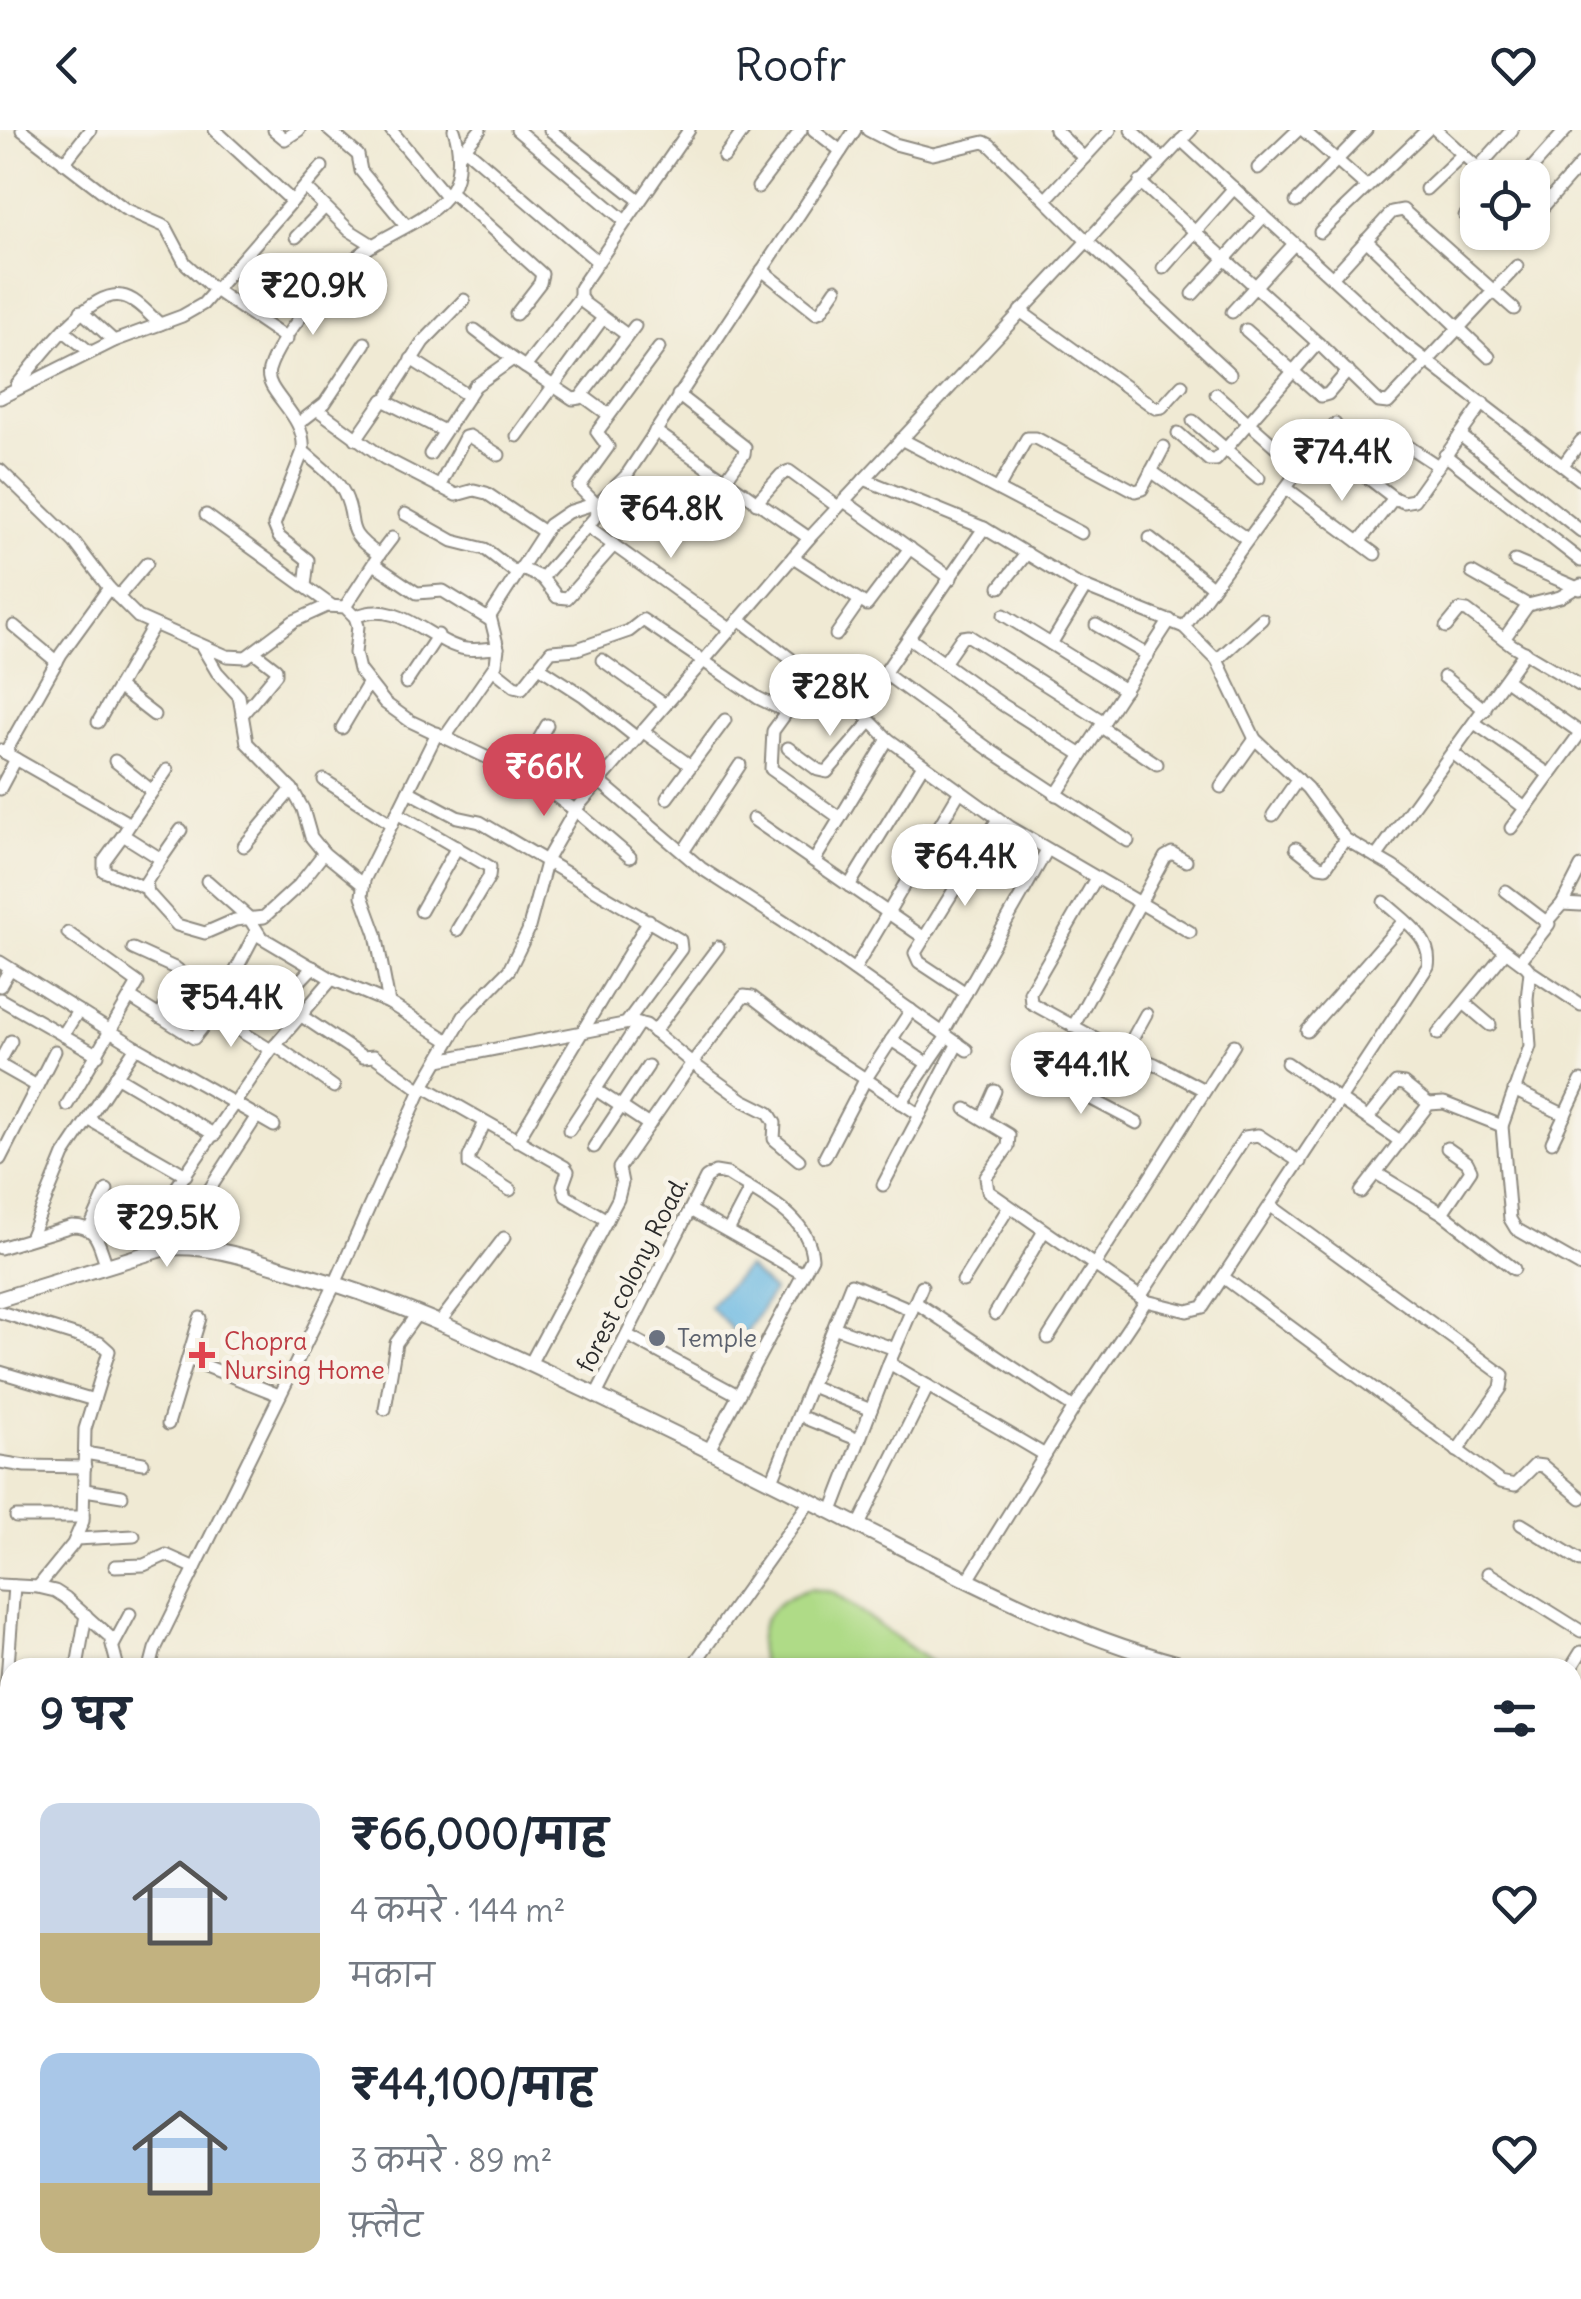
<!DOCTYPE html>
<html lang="hi">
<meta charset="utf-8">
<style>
:root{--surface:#fff;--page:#f6f6f7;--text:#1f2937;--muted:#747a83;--accent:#d1495b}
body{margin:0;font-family:Delius,"Playpen Sans Deva",sans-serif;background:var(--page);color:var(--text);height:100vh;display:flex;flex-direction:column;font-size:38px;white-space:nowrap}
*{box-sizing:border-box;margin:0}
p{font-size:32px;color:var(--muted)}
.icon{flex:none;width:55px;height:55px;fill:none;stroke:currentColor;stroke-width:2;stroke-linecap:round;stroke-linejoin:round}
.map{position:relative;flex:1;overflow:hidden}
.side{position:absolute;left:0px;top:1528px;width:1582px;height:642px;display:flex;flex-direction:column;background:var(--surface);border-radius:30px 30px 0 0;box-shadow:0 2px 8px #0004}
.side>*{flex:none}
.controls{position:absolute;left:1460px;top:30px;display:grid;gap:20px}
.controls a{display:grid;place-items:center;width:90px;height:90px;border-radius:20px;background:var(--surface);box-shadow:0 2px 8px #0004;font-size:50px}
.price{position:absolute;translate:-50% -85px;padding:0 22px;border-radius:35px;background:#fff;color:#222;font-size:32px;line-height:65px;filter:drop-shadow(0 2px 5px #0008)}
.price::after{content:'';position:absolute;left:50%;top:60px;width:30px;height:22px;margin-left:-15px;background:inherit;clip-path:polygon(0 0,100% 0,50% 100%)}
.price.selected{background:var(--accent);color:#fff}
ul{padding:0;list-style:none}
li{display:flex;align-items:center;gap:30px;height:250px;padding:0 40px}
li span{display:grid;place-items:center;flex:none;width:280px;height:200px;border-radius:20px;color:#555}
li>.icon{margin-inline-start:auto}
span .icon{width:120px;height:120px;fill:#fffc;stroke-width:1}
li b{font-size:42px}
h2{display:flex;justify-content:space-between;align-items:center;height:120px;padding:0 40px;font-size:42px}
header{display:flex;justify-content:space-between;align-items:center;height:130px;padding:0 40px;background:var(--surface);font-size:45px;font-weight:600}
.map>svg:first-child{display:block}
</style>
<header><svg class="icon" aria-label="back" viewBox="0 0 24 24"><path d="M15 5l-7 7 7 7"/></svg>Roofr<svg class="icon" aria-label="heart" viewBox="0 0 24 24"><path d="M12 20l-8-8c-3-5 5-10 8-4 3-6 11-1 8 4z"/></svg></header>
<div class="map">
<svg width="1581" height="2169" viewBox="0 0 1581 2169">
<rect width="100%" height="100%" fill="#f7f3e8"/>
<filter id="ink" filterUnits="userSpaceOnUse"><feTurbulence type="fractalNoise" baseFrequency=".01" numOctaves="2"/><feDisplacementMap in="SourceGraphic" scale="20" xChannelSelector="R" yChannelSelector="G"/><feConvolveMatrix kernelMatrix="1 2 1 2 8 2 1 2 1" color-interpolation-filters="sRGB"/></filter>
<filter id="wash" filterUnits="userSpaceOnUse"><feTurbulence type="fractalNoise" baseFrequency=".0048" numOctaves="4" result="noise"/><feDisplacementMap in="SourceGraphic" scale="40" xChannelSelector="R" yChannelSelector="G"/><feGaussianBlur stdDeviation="2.25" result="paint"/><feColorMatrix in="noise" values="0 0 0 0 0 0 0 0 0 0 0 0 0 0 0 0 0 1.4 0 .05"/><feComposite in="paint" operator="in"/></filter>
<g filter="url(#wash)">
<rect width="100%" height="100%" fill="#f0ead4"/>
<!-- green -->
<g fill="#afdb87" stroke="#6d8359" stroke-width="2.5">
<path d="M810,1459L832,1462L938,1537H763C751,1495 769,1471 810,1459Z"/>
<path d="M1572,1931L1581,1943V2097L1573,2101Z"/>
<path d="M1300,2160H1418L1387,2169H1305Z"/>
</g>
<!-- water -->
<path fill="#67b7e2" stroke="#497186" stroke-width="2.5" d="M747,1137L773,1161L742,1210L709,1176Z"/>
</g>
<g filter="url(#ink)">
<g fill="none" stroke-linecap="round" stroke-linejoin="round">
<!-- minor casing -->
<g stroke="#8e8a80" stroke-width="15">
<g id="minor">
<path d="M22,0L125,79L166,97L185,133L215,160L287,209"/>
<path d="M215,0L292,71"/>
<path d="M274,0L285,9L299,0"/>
<path d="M329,0L358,25L361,41L406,95"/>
<path d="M391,0L446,66"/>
<path d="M517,0L625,91"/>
<path d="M550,0L639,70"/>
<path d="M814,0L841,21"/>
<path d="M868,0L895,14L933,24L984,12L990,15L1086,110L1230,244"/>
<path d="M1055,0L1084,28"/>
<path d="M1131,0L1162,29"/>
<path d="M1303,0L1367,57"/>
<path d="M1436,0L1489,48"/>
<path d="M1181,10L1402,212L1581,350"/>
<path d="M465,18L597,131"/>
<path d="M460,24L480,0"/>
<path d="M724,27L744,0"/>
<path d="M64,33L90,0"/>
<path d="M1258,38L1298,0"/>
<path d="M1478,38L1512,0"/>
<path d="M1523,48L1566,0"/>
<path d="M1140,52L1318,213L1216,330H1209L1178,303"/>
<path d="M305,57L349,100L373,115"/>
<path d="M758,57L801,0"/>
<path d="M1426,59L1463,24"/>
<path d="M450,61L542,144L540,153L516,184"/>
<path d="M1046,69L1110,0"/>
<path d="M1296,72L1366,0"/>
<path d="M1465,86L1478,74"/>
<path d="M1534,87L1581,34"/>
<path d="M1320,102L1427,0"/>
<path d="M296,107L325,77"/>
<path d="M1366,110L1489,227"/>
<path d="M1163,138L1234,58"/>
<path d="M762,140L816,183L821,181L836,159"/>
<path d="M1332,148L1392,82L1403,80L1514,179"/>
<path d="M1193,164L1264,86"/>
<path d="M81,181L114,211"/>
<path d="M1020,181L1155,278L1162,277L1182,255"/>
<path d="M1232,182L1294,114"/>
<path d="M475,200L513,229"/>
<path d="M1246,200L1321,266L1328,264L1348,241"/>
<path d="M64,201L90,222"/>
<path d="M627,205L584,173L580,167V158L689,0"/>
<path d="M1318,213L1379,272L1388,273L1517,136"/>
<path d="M411,229L467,265"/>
<path d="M525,237L580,167"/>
<path d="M17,255C37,232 88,159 122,166C136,168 150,186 160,194"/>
<path d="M1216,264L1276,317"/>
<path d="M678,265L745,317L744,324L724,352"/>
<path d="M583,266L609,285"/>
<path d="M0,268L114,211L182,186L203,174L322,37"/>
<path d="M318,280L384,328L456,365L474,360L486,363L544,402"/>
<path d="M1193,291L1259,348"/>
<path d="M299,293L325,273L365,213"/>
<path d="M444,301L383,270L387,268L423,212L464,170"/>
<path d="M655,301L809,408"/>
<path d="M1460,305L1581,401"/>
<path d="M517,306L603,188"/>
<path d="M356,309L383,270"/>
<path d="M901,309L1081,403"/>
<path d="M1320,311L1335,294"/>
<path d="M1403,313L1438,336"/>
<path d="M303,321C316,333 336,347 344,363C360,396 339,397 379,425L345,477"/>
<path d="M430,324L475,256L513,229L573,269L580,268L635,196"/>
<path d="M1445,325L1581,431"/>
<path d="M1563,335L1581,311"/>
<path d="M0,340L75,413L109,458L138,487L227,526L246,527L294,491L327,476L345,477L355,487L358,496L355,523L359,540L385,573L410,591L528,647L575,680L630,727"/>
<path d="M1151,341L1247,409"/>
<path d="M864,349L984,398L1077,454L1184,497L1217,530L1255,609L1307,658L1345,709L1393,737L1526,836L1530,841L1527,869L1530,916L1502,996L1510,1089L1516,1099L1581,1136"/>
<path d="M439,357L465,307L469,306L499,325"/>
<path d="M1286,358L1375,424"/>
<path d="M998,359L1027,308H1036L1135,361L1142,359L1164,317"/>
<path d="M844,371L951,448"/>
<path d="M756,373L781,345L789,341L838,377"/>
<path d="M405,384L453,411L485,419L516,443"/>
<path d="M206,385L332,476"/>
<path d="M587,396L730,499"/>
<path d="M1150,408L1211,456"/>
<path d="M1359,412L1394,368"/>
<path d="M379,425L392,408"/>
<path d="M793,427L867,475L910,418"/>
<path d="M1515,431L1580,459"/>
<path d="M374,434L417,463L443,461L490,490"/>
<path d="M520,438L542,448L597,385L596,374L579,357L608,317L597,302L659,218"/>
<path d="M1472,443L1528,475"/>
<path d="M542,448L557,467L567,468L614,415"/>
<path d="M305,456L308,430L279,407L274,395L303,321C307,284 263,263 269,240C279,205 340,137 370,117C396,100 434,87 451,60C461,44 460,17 454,0"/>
<path d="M1000,457L1027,423"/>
<path d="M118,467L147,433"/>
<path d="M1004,485L1125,560"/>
<path d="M355,487C399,467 431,514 466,519C476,521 488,518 498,518"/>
<path d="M739,489L800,536L837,557L888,609L1010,697L1190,802"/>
<path d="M1096,495L1148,525"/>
<path d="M14,496L57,532"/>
<path d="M1184,497L1320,311L1394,368L1403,372L1414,370L1483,273"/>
<path d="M1446,497L1460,480L1467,481L1512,515L1581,556"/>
<path d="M836,505L859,472"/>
<path d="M909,508L1003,575L1082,625"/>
<path d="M1504,509L1528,475L1560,467L1581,455"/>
<path d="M1051,514L1085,458"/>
<path d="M201,515L217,542L239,566L247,613L292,659L303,679L311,707L324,723"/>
<path d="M602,530L665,575"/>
<path d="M1217,530L1262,489"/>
<path d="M944,533L962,507L969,506L1104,592"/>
<path d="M539,537L584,566L637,608"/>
<path d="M494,540L514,556L522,558L551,521L577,519L629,501L643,490L758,568L787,582"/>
<path d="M815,543L773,601L771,639L840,688"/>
<path d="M884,543L993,622L1128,711"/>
<path d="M1444,547L1485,580"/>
<path d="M1506,550L1581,603"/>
<path d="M406,553L438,505"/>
<path d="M118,557L154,585"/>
<path d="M859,580L984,398"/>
<path d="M242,585L276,544V539L254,522"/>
<path d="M98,592L153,496"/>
<path d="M1476,594L1550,645"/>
<path d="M1101,597L1157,634"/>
<path d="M342,598L368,554"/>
<path d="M642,601L691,636"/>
<path d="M437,603L364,750L362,766L376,804L389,873L449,911"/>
<path d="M445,607L496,534L498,518L490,486L549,395L568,382L600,372L626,346L855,0"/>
<path d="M788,618L818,640L827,642L870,592"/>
<path d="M0,620L130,694L123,705L161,729L146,752L148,763L177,795L205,803L235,790L264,787L299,755L324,723L362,754"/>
<path d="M5,623L61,524L109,458"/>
<path d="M1454,624L1525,678"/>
<path d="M115,631L152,661"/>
<path d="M520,643L547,595"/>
<path d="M324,650L392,694"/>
<path d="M599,651L701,738L807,807L967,920"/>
<path d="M1221,657L1255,609"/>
<path d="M0,659L16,629"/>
<path d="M408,661L457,687L480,692L680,810L681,819L627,892"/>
<path d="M1056,665L1170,490"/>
<path d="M667,668L725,590"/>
<path d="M397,683L490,737L489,747L457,800"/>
<path d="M1273,685L1298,649"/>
<path d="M753,689L923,807"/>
<path d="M130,694L167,640"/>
<path d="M1511,698L1581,602"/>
<path d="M123,705L104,731V741L146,758"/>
<path d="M244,716L292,659"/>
<path d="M1296,718L1319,736L1326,737L1345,709"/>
<path d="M683,722L740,635"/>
<path d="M1376,727L1525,522"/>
<path d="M161,729L181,700"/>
<path d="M814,731L888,609"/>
<path d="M1096,748L1030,862L1031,873L1117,920L1155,934L1204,960"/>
<path d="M207,751L249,788L261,807L332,849L389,873"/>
<path d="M849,756L923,635"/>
<path d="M1506,761L1549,794L1520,831"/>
<path d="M1562,774L1581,737"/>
<path d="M421,781L457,717"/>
<path d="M1547,791L1562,774L1581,775"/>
<path d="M133,819L177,839L181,844L160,887"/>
<path d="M0,832L136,917"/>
<path d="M854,840L960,661"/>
<path d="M1530,841L1581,875"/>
<path d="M0,856L10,839"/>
<path d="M966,863L919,832L915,823L998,689"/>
<path d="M131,868L194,908L213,884L256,802"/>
<path d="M0,869L98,925"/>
<path d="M1464,873L1490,895"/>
<path d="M275,877L313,837"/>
<path d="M213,884L271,920"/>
<path d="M300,885L363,927L374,926L421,960"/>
<path d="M1073,897L1165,727L1172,723L1186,731"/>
<path d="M1307,901L1404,791"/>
<path d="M654,902L718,817"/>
<path d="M943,903L1047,720"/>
<path d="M1438,904L1506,821"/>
<path d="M63,905L78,881"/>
<path d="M891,910L928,934"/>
<path d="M275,915L334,957"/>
<path d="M1124,924L1146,884"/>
<path d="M439,930L634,892L646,895L692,933L619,1038L622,1053L618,1069L530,1234"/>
<path d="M0,931L11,911"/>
<path d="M1287,933L1400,1011"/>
<path d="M0,935L37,956"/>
<path d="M1044,944L1137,993"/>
<path d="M116,946L215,1005"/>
<path d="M423,956L565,1037L568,1041L563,1055L566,1066L607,1090"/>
<path d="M1069,957L1094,908"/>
<path d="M596,960L649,995"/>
<path d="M1514,960L1565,985"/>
<path d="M901,973L947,906"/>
<path d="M67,975L138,853L68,803"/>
<path d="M966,979L1009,1005L1008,1017L986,1047L988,1061L1146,1171"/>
<path d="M983,988L995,961"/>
<path d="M1368,988L1396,953L1404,954L1429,974"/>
<path d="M88,989L186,1045"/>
<path d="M485,992L469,1027V1034L510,1060"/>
<path d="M569,1000L639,893"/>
<path d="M517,1011L649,790"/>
<path d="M1552,1012L1581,951"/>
<path d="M594,1017L648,936"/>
<path d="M825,1027L865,950L911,880"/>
<path d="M0,1029L55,921"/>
<path d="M799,1030L774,1009L775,993L769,983L743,970L692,933L744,866L752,867L820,919L920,985"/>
<path d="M1376,1043L1442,1083L1471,1040L1467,1032L1447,1018"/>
<path d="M883,1055L958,913"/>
<path d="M1361,1062L1429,974L1444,973L1502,996"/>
<path d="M1271,1076L1503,1245L1501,1258L1457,1321"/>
<path d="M690,1080L803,1144"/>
<path d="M1442,1083L1514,1139"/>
<path d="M90,1098L107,1060"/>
<path d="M728,1101L750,1059"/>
<path d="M30,1108L64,1025L136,917L274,996"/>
<path d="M180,1116L193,1085L257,986"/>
<path d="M0,1118L72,1096C99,1096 98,1114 107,1136"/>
<path d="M165,1118L158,1101L160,1081L271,920L332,849"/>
<path d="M1223,1147L1500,1352L1515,1355L1535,1335L1543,1336L1581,1368"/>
<path d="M963,1151L1009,1077"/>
<path d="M1140,1167L1245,1007L1258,1005L1300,1032"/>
<path d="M915,1172L1074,1278"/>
<path d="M0,1182L100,1213L109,1221L85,1299L83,1391L73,1414L38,1457"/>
<path d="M995,1184L1044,1101"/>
<path d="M439,1193L504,1108"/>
<path d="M839,1199L895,1219"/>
<path d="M627,1205L738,1265"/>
<path d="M1048,1208L1234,915"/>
<path d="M188,1229L279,1265"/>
<path d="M889,1233L922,1156"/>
<path d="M0,1242L94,1270"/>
<path d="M816,1258L871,1280"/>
<path d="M596,1265L706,1048L715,1042L727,1044C760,1066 809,1085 812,1128L709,1320"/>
<path d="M385,1279L396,1213L417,1184"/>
<path d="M807,1289L859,1310"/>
<path d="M168,1294L200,1188"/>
<path d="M85,1323L143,1333"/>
<path d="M0,1332L25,1336L85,1337"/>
<path d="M772,1351L851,1154L912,1180"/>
<path d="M85,1360L122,1366"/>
<path d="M832,1381L889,1233L1045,1325"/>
<path d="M16,1387H83"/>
<path d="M1521,1394L1581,1431"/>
<path d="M859,1395L928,1256"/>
<path d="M76,1409L134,1406"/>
<path d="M115,1436L144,1435L166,1425L195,1438"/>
<path d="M1488,1443L1581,1501"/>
<path d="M968,1450L1074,1278L1146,1171L1187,1181L1203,1177L1428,836C1433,807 1403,790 1384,772"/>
<path d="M0,1455L38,1457L55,1461L66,1468L110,1507L118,1538"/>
<path d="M114,1514L130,1484"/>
<path d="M78,1531L86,1485"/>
<path d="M150,1538L155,1519L335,1154L421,960L464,886L509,840L528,801L547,729L575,680L812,405L1191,0"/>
<path d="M691,1538L811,1370"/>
<path d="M1571,1538L1581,1522"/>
<path d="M6,1562L14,1456"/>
<path d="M1572,1708L1581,1696"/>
<path d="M1581,1752L1574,1765L1581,1774"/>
<path d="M7,1902L10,1890"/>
<path d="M0,2002L10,2006"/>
<path d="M0,2055L10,2058"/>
<path d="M0,2111L10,2087"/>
<path d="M0,2151L10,2156"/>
<path d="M21,2160L23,2161"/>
<path d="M104,2160L123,2169"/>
<path d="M208,2160L222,2169"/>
<path d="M308,2160L310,2169"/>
<path d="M1030,2160L1044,2168"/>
<path d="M241,2169L247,2160"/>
</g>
</g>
<!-- tertiary casing -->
<g stroke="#8e8a80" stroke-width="18">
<g id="tertiary">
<path d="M0,1169L165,1118C215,1113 265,1134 312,1147C409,1175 501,1220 591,1263C684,1308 777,1353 869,1401C974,1454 1081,1511 1196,1538"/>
<path d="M1572,1626L1581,1628"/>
<path d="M1572,2149L1581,2144"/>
<path d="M1531,2169L1553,2160"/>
</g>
</g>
<!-- minor -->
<use href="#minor" stroke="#fff" stroke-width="11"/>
<!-- tertiary -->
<use href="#tertiary" stroke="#fff" stroke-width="14"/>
</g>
</g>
<!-- markers -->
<circle fill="#6b7280" stroke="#f7f3e8" stroke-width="4" cx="657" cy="1208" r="10"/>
<path fill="#e0444e" stroke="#f7f3e8" stroke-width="4" d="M197 1210h10v10h10v10h-10v10h-10v-10h-10v-10h10z"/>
<g text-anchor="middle" stroke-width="10" stroke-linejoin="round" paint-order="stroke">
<!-- street labels -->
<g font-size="25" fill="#2b2b2b" stroke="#f7f3e8">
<text transform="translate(632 1144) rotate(-63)" y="9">forest colony Road.</text>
</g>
<!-- worship labels -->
<g font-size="25" fill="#5b616d" stroke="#f7f3e8" text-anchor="start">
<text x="677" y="1217">Temple</text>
</g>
<!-- health labels -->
<g font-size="25" fill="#be3a42" stroke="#f7f3e8" text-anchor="start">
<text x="224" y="1220">Chopra<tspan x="224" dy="29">Nursing Home</tspan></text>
</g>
</g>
</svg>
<div class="controls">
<a><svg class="icon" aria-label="locate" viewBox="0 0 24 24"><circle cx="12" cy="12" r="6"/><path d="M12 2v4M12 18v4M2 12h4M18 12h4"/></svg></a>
</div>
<b class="price" style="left:313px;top:208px">₹20.9K</b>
<b class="price" style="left:1342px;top:374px">₹74.4K</b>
<b class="price" style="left:671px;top:431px">₹64.8K</b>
<b class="price" style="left:830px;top:609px">₹28K</b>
<b class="price selected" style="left:544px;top:689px">₹66K</b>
<b class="price" style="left:965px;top:779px">₹64.4K</b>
<b class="price" style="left:231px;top:920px">₹54.4K</b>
<b class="price" style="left:1081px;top:987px">₹44.1K</b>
<b class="price" style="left:167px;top:1140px">₹29.5K</b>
<section class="side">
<h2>9 घर<svg class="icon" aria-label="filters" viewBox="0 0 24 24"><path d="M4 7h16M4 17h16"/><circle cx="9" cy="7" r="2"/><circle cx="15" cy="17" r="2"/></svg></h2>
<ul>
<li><span style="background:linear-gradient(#c9d6e8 65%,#c2b280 0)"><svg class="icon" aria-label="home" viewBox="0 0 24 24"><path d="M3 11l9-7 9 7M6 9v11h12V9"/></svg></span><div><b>₹66,000/माह</b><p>4 कमरे · 144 m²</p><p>मकान</p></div><svg class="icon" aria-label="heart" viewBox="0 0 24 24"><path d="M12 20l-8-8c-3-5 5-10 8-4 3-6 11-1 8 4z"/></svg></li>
<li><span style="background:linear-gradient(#a9c7e8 65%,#c2b280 0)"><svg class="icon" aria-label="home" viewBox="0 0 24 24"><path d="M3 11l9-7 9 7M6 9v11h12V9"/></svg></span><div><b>₹44,100/माह</b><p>3 कमरे · 89 m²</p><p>फ़्लैट</p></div><svg class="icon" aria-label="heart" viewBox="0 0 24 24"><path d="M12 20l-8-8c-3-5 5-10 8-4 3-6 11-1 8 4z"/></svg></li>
</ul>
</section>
</div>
